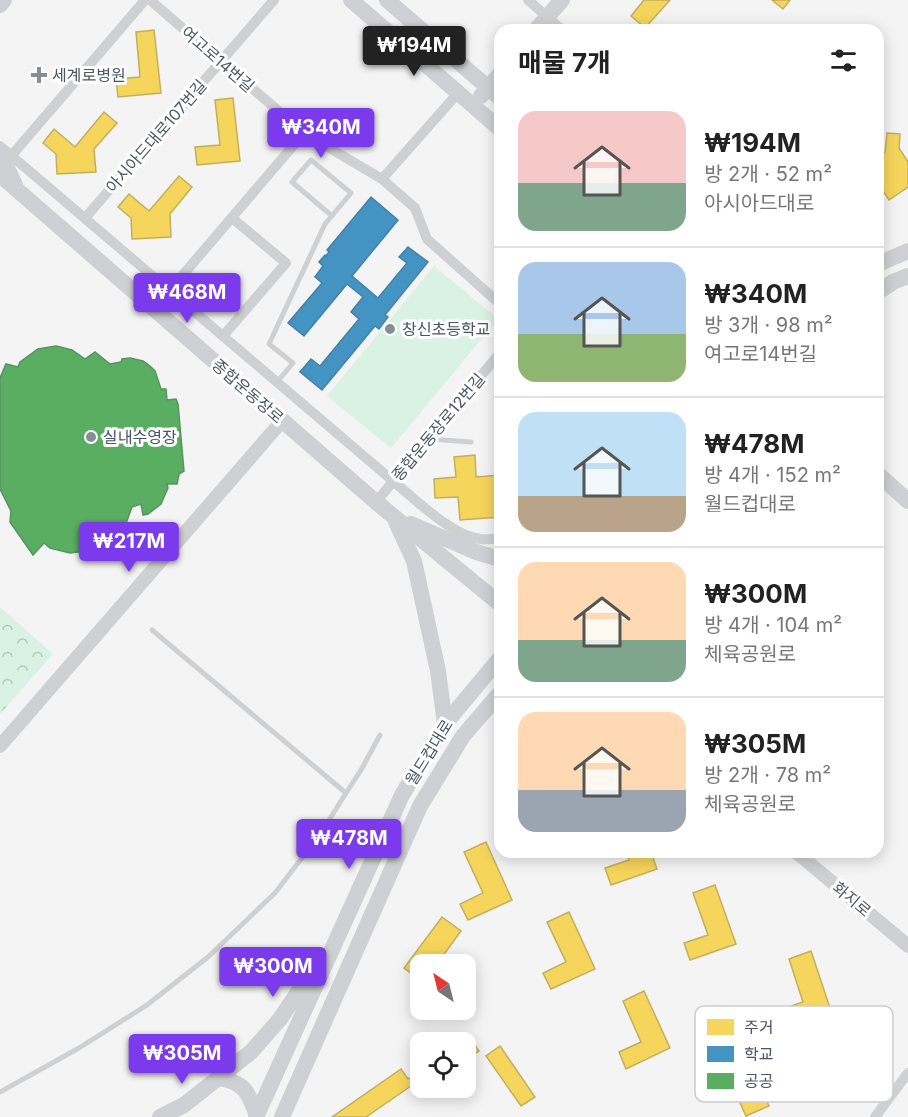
<!DOCTYPE html>
<html lang="ko">
<meta charset="utf-8">
<style>
:root{--surface:#fff;--page:#f2f2f2;--text:#222;--muted:#767676;--line:#e0e0e0;--accent:#7c3aed}
body{margin:0;font-family:Inter,"Noto Sans KR",sans-serif;background:var(--page);color:var(--text);height:100vh;display:flex;flex-direction:column;font-size:22px;white-space:nowrap}
*{box-sizing:border-box;margin:0}
p{font-size:20px;color:var(--muted)}
.icon{flex:none;width:33px;height:33px;fill:none;stroke:currentColor;stroke-width:2;stroke-linecap:round;stroke-linejoin:round}
.map{position:relative;flex:1;overflow:hidden}
.details{position:absolute;left:494px;top:24px;width:390px;height:834px;display:flex;flex-direction:column;background:var(--surface);border-radius:18px;box-shadow:0 3px 15px #0003}
.details>*{flex:none}
.needle{width:39px;rotate:325deg}
.controls{position:absolute;left:410px;top:954px;display:grid;gap:12px}
.controls a{display:grid;place-items:center;width:66px;height:66px;border-radius:12px;background:var(--surface);box-shadow:0 3px 15px #0003;font-size:30px}
.price{position:absolute;translate:-50% -51px;padding:0 14px;border-radius:6px;background:var(--accent);color:#fff;font-size:20px;line-height:39px;filter:drop-shadow(0 2px 3px #0008)}
.price::after{content:'';position:absolute;left:50%;top:36px;width:18px;height:14px;margin-left:-9px;background:inherit;clip-path:polygon(0 0,100% 0,50% 100%)}
.price.active{background:#222;color:#fff}
ul{padding:0;list-style:none}
li{display:flex;align-items:center;gap:18px;height:150px;padding:0 24px}
li+li{border-top:2px solid var(--line)}
li span{display:grid;place-items:center;flex:none;width:168px;height:120px;border-radius:18px;color:#555}
li>.icon{margin-inline-start:auto}
span .icon{width:72px;height:72px;fill:#fffc;stroke-width:1}
li b{font-size:26px}
h2{display:flex;justify-content:space-between;align-items:center;height:72px;padding:0 24px;font-size:26px}
.map>svg:first-child{display:block}
</style>
<div class="map">
<svg width="908" height="1117" viewBox="0 0 908 1117">
<defs>
<pattern id="park-crowns" width="20" height="18" patternUnits="userSpaceOnUse" patternTransform="scale(1.5)"><rect width="20" height="18" fill="#d9f2e3"/><path d="M2 6a3 3 0 1 1 6 0M12 15a3 3 0 1 1 6 0" fill="none" stroke="#b2c7bb"/></pattern>
</defs>
<rect width="100%" height="100%" fill="#f4f4f4"/>
<!-- grass -->
<path fill="#d9f2e3" d="M434,266L498,319L391,448L327,396Z"/>
<!-- park -->
<path fill="url(#park-crowns)" d="M0,607L53,654L0,714Z"/>
<!-- homes -->
<g fill="#f6d55c" stroke="#c2af5e" stroke-width="1.5">
<path d="M644,0H670L645,28L631,16Z"/>
<path d="M772,0H790L783,9Z"/>
<path d="M154,30L161,93L118,97L116,79L140,77L136,32Z"/>
<path d="M233,98L240,161L197,165L195,147L220,145L215,100Z"/>
<path d="M104,112L117,123L94,149L96,172L57,174L56,154L43,143L54,129L75,147Z"/>
<path d="M887,133L900,134L899,148L908,162V187L889,200L878,183V156H879L885,152Z"/>
<path d="M179,176L192,187L170,214L171,237L132,239L131,218L118,207L129,194L149,211Z"/>
<path d="M475,455L476,477L500,475V517L460,520L458,497L435,498L434,479L456,477L454,457Z"/>
<path d="M486,842L512,900L468,920L460,904L483,893L464,852Z"/>
<path d="M626,852H651L657,869L611,885L605,868L629,860Z"/>
<path d="M715,885L736,944L690,960L684,943L708,935L693,893Z"/>
<path d="M569,912L595,969L551,989L543,973L566,962L547,922Z"/>
<path d="M442,917L461,931L437,964H420V980L404,968Z"/>
<path d="M811,951L831,1011L785,1027L779,1010L803,1002L789,959Z"/>
<path d="M644,991L670,1048L626,1069L619,1052L641,1042L623,1001Z"/>
<path d="M469,1037L479,1051L465,1060V1042H460Z"/>
<path d="M500,1046L535,1097L521,1106L486,1056Z"/>
<path d="M742,1048L769,1106L746,1116L720,1058Z"/>
<path d="M401,1069L408,1079L420,1071V1088H426L416,1094L411,1086L366,1117H332Z"/>
</g>
<!-- schools -->
<path fill="#4393c3" stroke="#4581a6" stroke-width="1.5" d="M371,197L398,220L352,276L378,298L407,263L399,257L408,247L428,262L385,315L388,317L379,329L375,326L322,390L300,372L311,359L320,366L359,319L351,312L363,297L347,284L304,336L288,323L322,283L315,277L323,266L319,262L325,255L326,256L329,252L327,250Z"/>
<!-- public -->
<path fill="#5aae61" stroke="#559461" stroke-width="1.5" d="M56,346L72,350L85,359L95,352L110,364L121,362L122,359L130,358L143,361L150,366L155,371L161,389H166L167,400L176,399L178,404L184,471L179,474L177,484H167L168,488L161,504L148,514L143,515L141,504L132,507L121,537L108,531L99,543L86,551L70,553L50,548L44,543L33,555L10,522L11,511L0,489V378L6,364L18,367L20,362L38,349Z"/>
<g fill="none" stroke-linecap="round" stroke-linejoin="round">
<!-- service -->
<g stroke="#ced0d2" stroke-width="5">
<path d="M277,382L293,363L269,344L325,224L351,193L311,160L292,182L332,216"/>
<path d="M430,439L471,442"/>
<path d="M346,793L361,770L380,735"/>
<path d="M0,1092L79,1048L147,1005L208,957L275,893L321,833L346,793L152,630"/>
</g>
<!-- minor -->
<g stroke="#ced0d2" stroke-width="10">
<path d="M150,0L304,133L382,179L415,208L427,239L500,304"/>
<path d="M528,0L562,30"/>
<path d="M0,146L393,481C416,500 451,535 480,539C486,540 493,539 500,538"/>
<path d="M12,155L145,0"/>
<path d="M382,179L458,93"/>
<path d="M85,218L274,0"/>
<path d="M170,290L304,133"/>
<path d="M223,336L286,263L232,218"/>
<path d="M376,502L500,353"/>
<path d="M875,1117L908,1073"/>
</g>
<!-- tertiary -->
<g stroke="#ced0d2" stroke-width="14">
<path d="M0,746L282,421"/>
<path d="M796,852L908,946"/>
</g>
<!-- secondary -->
<g stroke="#ced0d4" stroke-width="16">
<path d="M351,0L500,129"/>
<path d="M387,0L500,98"/>
<path d="M0,5L4,0"/>
<path d="M536,30L562,0"/>
<path d="M481,96L500,74"/>
<path d="M0,153L15,185"/>
<path d="M0,175L376,502L500,604"/>
<path d="M878,264L908,251"/>
<path d="M878,292L893,282L908,276"/>
<path d="M878,474L908,501"/>
<path d="M396,522L414,561L438,671L445,724"/>
<path d="M411,524L476,552L500,559"/>
<path d="M220,1078C247,1084 247,1092 257,1115"/>
<path d="M160,1117L184,1105L251,1052L280,1019L319,961"/>
<path d="M256,1117L402,795L445,724L500,658"/>
<path d="M282,1117L420,806L463,736L500,693"/>
</g>
</g>
<!-- markers -->
<g fill="#868d94" stroke="#fff" stroke-width="2">
<path d="M36 66h6v6h6v6h-6v6h-6v-6h-6v-6h6z"/>
<circle cx="390" cy="329" r="6"/>
<circle cx="91" cy="437" r="6"/>
</g>
<g text-anchor="middle" stroke-width="6" stroke-linejoin="round" paint-order="stroke">
<!-- street labels -->
<g font-size="16" fill="#4a5661" stroke="#fff">
<text transform="translate(218 59) rotate(41)" y="6">여고로14번길</text>
<text transform="translate(156 136) rotate(-49)" y="6">아시아드대로107번길</text>
<text transform="translate(248 391) rotate(41)" y="6">종합운동장로</text>
<text transform="translate(438 427) rotate(-50)" y="6">종합운동장로12번길</text>
<text transform="translate(429 752) rotate(-58)" y="6">월드컵대로</text>
<text transform="translate(852 899) rotate(40)" y="6">화지로</text>
</g>
<!-- poi labels -->
<g font-size="16" fill="#4a5661" stroke="#fff" text-anchor="start">
<text x="52" y="81">세계로병원</text>
<text x="402" y="335">창신초등학교</text>
<text x="103" y="443">실내수영장</text>
</g>
</g>
<!-- legend -->
<rect x="695" y="1006" width="198" height="96" rx="9" fill="#fff" stroke="#c9ccd0" stroke-width="1.5"/>
<rect x="707" y="1019" width="27" height="16" fill="#f6d55c"/>
<rect x="707" y="1046" width="27" height="16" fill="#4393c3"/>
<rect x="707" y="1073" width="27" height="16" fill="#5aae61"/>
<g font-size="16" fill="#4a5661">
<text x="744" y="1033">주거</text>
<text x="744" y="1060">학교</text>
<text x="744" y="1087">공공</text>
</g>
</svg>
<div class="controls">
<a><svg class="needle" viewBox="-14 -14 28 28"><path d="M0-13l5 13h-10z" fill="#e53935"/><path d="M0 13l5-13h-10z" fill="#767676"/></svg></a>
<a><svg class="icon" aria-label="locate" viewBox="0 0 24 24"><circle cx="12" cy="12" r="6"/><path d="M12 2v4M12 18v4M2 12h4M18 12h4"/></svg></a>
</div>
<b class="price active" style="left:414px;top:77px">₩194M</b>
<b class="price" style="left:321px;top:159px">₩340M</b>
<b class="price" style="left:187px;top:324px">₩468M</b>
<b class="price" style="left:129px;top:573px">₩217M</b>
<b class="price" style="left:349px;top:870px">₩478M</b>
<b class="price" style="left:273px;top:998px">₩300M</b>
<b class="price" style="left:182px;top:1085px">₩305M</b>
<section class="details">
<h2>매물 7개<svg class="icon" aria-label="filters" viewBox="0 0 24 24"><path d="M4 7h16M4 17h16"/><circle cx="9" cy="7" r="2"/><circle cx="15" cy="17" r="2"/></svg></h2>
<ul>
<li><span style="background:linear-gradient(#f6c9c9 60%,#7fa58c 0)"><svg class="icon" aria-label="home" viewBox="0 0 24 24"><path d="M3 11l9-7 9 7M6 9v11h12V9"/></svg></span><div><b>₩194M</b><p>방 2개 · 52 m²</p><p>아시아드대로</p></div></li>
<li><span style="background:linear-gradient(#a9c7e8 60%,#8fb573 0)"><svg class="icon" aria-label="home" viewBox="0 0 24 24"><path d="M3 11l9-7 9 7M6 9v11h12V9"/></svg></span><div><b>₩340M</b><p>방 3개 · 98 m²</p><p>여고로14번길</p></div></li>
<li><span style="background:linear-gradient(#bfe0f5 70%,#b9a48a 0)"><svg class="icon" aria-label="home" viewBox="0 0 24 24"><path d="M3 11l9-7 9 7M6 9v11h12V9"/></svg></span><div><b>₩478M</b><p>방 4개 · 152 m²</p><p>월드컵대로</p></div></li>
<li><span style="background:linear-gradient(#ffd9b3 65%,#7fa58c 0)"><svg class="icon" aria-label="home" viewBox="0 0 24 24"><path d="M3 11l9-7 9 7M6 9v11h12V9"/></svg></span><div><b>₩300M</b><p>방 4개 · 104 m²</p><p>체육공원로</p></div></li>
<li><span style="background:linear-gradient(#ffd9b3 65%,#9aa5b1 0)"><svg class="icon" aria-label="home" viewBox="0 0 24 24"><path d="M3 11l9-7 9 7M6 9v11h12V9"/></svg></span><div><b>₩305M</b><p>방 2개 · 78 m²</p><p>체육공원로</p></div></li>
</ul>
</section>
</div>
